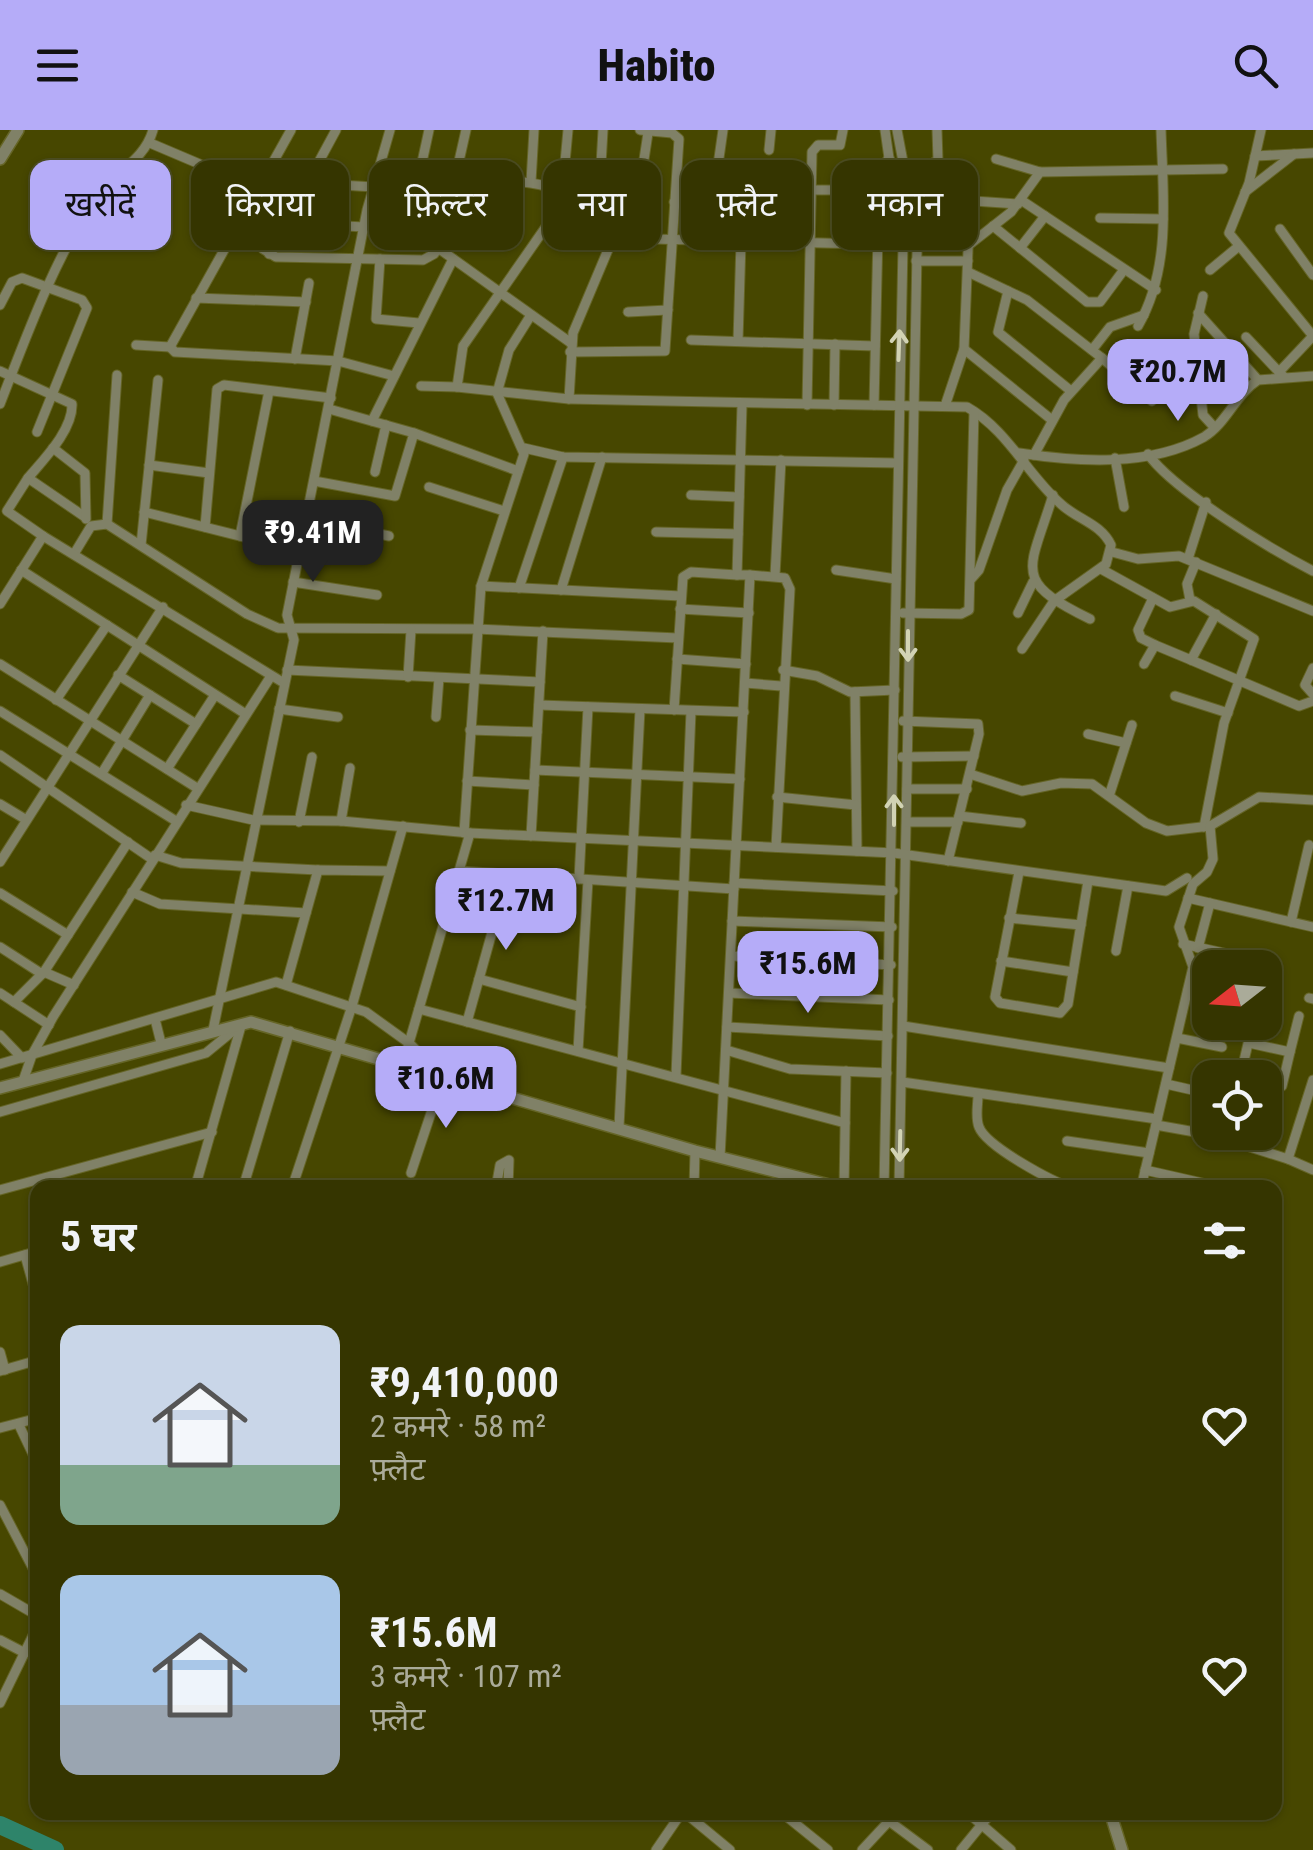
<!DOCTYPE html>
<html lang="hi">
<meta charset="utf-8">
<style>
:root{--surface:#353500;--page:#3d3d0a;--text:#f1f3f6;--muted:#aaab99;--line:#4f5022;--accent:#b5acf8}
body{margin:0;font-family:"Roboto Condensed","Noto Sans Devanagari",sans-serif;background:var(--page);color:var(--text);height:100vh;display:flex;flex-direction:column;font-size:38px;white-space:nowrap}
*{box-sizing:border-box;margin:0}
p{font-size:32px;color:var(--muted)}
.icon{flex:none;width:55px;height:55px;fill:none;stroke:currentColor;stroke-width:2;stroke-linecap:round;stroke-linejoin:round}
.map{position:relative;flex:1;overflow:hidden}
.panel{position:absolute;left:30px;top:1050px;width:1252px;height:640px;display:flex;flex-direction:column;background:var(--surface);border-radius:20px;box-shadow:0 2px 8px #0004,0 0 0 2px var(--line)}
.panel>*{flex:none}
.hud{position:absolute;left:30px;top:30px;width:1255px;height:90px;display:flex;gap:20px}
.needle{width:65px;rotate:253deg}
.buttons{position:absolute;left:1192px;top:820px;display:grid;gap:20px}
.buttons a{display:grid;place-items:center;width:90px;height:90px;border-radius:20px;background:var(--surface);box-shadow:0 2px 8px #0004,0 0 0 2px var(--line);font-size:50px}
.price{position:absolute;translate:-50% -85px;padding:0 22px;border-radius:20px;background:var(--accent);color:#111;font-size:32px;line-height:65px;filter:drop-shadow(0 2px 5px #0008)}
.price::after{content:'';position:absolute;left:50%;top:60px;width:30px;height:22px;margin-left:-15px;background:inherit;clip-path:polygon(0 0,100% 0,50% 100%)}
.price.current{background:#222;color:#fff}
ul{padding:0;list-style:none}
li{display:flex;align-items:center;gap:30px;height:250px;padding:0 30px}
li span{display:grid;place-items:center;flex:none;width:280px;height:200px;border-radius:20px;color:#555}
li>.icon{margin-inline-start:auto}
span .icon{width:120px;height:120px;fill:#fffc;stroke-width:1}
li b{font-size:42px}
h2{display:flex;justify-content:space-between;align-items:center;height:120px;padding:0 30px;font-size:42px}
.tag{padding:0 35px;border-radius:20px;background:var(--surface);box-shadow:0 2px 8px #0004,0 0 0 2px var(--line);font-size:35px;line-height:90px}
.tag.current{background:var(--accent);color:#111}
header{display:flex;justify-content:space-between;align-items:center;height:130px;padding:0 30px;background:var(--accent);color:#111;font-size:45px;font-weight:800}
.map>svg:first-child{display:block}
</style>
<header><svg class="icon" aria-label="menu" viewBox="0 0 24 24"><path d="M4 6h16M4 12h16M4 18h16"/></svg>Habito<svg class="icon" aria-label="search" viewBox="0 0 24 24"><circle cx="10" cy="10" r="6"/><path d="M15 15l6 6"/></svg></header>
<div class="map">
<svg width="1313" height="1720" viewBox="0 0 1313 1720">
<rect width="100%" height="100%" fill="#474700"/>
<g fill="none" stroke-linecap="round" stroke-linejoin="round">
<!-- river -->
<path stroke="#2e846a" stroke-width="18" d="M0,1695L55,1720"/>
<!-- minor casing -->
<g stroke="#656526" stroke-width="11">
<g id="minor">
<path d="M291,0L170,217L175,222L338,231L394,246"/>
<path d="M568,0L561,75L463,216L457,257L569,269L967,277C1008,300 1028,346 1062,375C1079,390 1101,394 1111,415L1106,434L1054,471L1022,519"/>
<path d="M897,0L904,37L918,70L899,1058"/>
<path d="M1261,0L1249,53L1229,103L1313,206"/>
<path d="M150,13L216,41"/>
<path d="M769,20L771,0"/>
<path d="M1255,26L1313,23"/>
<path d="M996,29L1040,42"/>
<path d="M601,36H643L648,3"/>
<path d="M717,42L723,0"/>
<path d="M907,49L938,30L937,0"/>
<path d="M531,52L534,0"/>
<path d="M307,53L374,57"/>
<path d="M1245,62L1294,24"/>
<path d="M599,66L639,69"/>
<path d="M944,69L1018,74"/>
<path d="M1021,70L1156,160"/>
<path d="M674,72L776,76L811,60H879"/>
<path d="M598,87L603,0"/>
<path d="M1100,88L1163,89"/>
<path d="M241,89L263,119L276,127L423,130L434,124L488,56C513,43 586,60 598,89C600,94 600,99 601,104L613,108L904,115"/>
<path d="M286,93L364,97L442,113"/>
<path d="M993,96L1087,172H1100L1123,141"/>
<path d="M453,98L448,80L466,0"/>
<path d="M1280,99L1313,145"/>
<path d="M406,106L429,0"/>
<path d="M969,115L1011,82L1040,42L1223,39"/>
<path d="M438,118L571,213"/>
<path d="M1020,118L1045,86"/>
<path d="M269,124L336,0"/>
<path d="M380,129L376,189L419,193"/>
<path d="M916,131H968"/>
<path d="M1210,140L1239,116"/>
<path d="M968,142L1027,170L1102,228"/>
<path d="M1008,161L998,202L1071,261"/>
<path d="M1203,166L1194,204L1203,285L1214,297"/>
<path d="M196,168L306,172"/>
<path d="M0,175L12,152L22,148L82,170L87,178L37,302"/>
<path d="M628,182L668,180"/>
<path d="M1198,183L1258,250"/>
<path d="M1138,196C1172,137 1163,66 1161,0"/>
<path d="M1246,207L1279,242"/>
<path d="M691,210L875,216"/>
<path d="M738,211L743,45L747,39L762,40"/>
<path d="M136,215L170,217"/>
<path d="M964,219L1052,290"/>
<path d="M1092,220L1110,197L1144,185"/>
<path d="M570,222L665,221L679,9L672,3L640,0"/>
<path d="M295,229L309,153"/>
<path d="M0,241L72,274C73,300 44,329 28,348L85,387"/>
<path d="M1284,247L1279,242L1313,206"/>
<path d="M421,256L457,257"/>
<path d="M569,269L573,203L613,108"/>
<path d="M0,274C27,205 53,132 94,70C112,43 144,32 153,0"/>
<path d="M807,275L812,22L818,15H840L843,0"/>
<path d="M834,275L835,214"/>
<path d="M874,275L879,60L881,39L889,28"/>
<path d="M945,276L964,219L970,71"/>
<path d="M372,291L453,129"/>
<path d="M414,303L518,341"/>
<path d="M53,318L85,343L86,389"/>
<path d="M524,318L563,327L897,333"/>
<path d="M1019,323C1078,332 1150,337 1204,307C1226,294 1236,264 1258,250L1313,246"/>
<path d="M1148,324C1173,360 1272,420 1313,441"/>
<path d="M1034,325L1064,270L1102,228L1152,271L1169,236"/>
<path d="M1115,328L1124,377"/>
<path d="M149,335L209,343"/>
<path d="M375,342L386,295"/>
<path d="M28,348L7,381L43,406"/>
<path d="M314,351L395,366L414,303L329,279"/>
<path d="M429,357L504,381"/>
<path d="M691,365L739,367"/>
<path d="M1053,365C1030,441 1010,450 1090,489"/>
<path d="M144,382L300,421"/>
<path d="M306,389L389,406"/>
<path d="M107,394L117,245"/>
<path d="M205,397L217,259L224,255L331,268"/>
<path d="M656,402L738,404"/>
<path d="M240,406L269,261"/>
<path d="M141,415L158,250"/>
<path d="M1112,422L1138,429L1179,426L1313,481"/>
<path d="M74,424L91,396L107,394L247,484L278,498L476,499L678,508"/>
<path d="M1188,429L1206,372"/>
<path d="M1101,439L1170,477L1194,471L1254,509L1224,593L1204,697"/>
<path d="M21,440L244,583"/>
<path d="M836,440L896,449"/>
<path d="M750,445L785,448L790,459L776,717"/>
<path d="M775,446L781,330"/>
<path d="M971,449L979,440L1007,360L1024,330"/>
<path d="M293,452L377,465"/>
<path d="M481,456L681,466"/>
<path d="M519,458L563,327"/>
<path d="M561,460L602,327"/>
<path d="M1190,470L1187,454L1196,432"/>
<path d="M0,474L43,406L284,553"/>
<path d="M680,479L749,483"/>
<path d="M903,483L961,484L969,480L974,282"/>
<path d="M1018,483L1033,452"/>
<path d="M1155,515L1191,530L1216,484"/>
<path d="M677,529L746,534"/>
<path d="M1191,530L1299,576L1313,571"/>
<path d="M0,534L197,658"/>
<path d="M1144,534L1155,515L1141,508L1138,500L1153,468"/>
<path d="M1313,538L1305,555L1313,564"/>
<path d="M287,540L540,552"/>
<path d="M783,540L817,546L850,562L895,560"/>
<path d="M118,545L196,594"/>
<path d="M408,547L411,500"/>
<path d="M745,553L781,556"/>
<path d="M855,562L857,721"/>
<path d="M1175,566L1228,583"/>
<path d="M56,570L107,495"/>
<path d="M539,575L744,582"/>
<path d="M279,579L338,587"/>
<path d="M674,580L683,447L691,442L737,445"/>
<path d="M0,581L176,691"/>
<path d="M436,587L439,548"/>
<path d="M903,591L978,594L979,604L948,731"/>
<path d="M470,600L537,602"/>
<path d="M1088,604L1126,613"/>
<path d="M0,625L152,729"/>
<path d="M902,627L974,626"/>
<path d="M167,639L215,565"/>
<path d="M535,640L740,649"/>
<path d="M102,643L150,565"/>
<path d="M970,644L1022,661L1061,653L1092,654L1146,693L1167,701L1210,696L1259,667L1313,670"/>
<path d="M467,651L534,655"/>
<path d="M907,659H967"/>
<path d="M1110,663L1132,595"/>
<path d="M777,667L856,675"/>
<path d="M0,674L25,689"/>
<path d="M186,675L253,690L341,691L470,703L409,913L443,947L411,1043"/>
<path d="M959,686L1021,693"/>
<path d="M341,691L350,638"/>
<path d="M299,692L312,627"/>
<path d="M907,692H958"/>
<path d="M464,703L481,456L524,324L497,263L509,220L531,185"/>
<path d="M470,703L894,723L1166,761L1187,748"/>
<path d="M531,706L543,501"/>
<path d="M155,725L181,733L318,740"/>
<path d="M0,732L163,477"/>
<path d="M459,741L734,759"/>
<path d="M1019,742L995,867L1000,873L1060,883L1068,874L1088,751"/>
<path d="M579,749L588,577"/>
<path d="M734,753L893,761"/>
<path d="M132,762L160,774L306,783"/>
<path d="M0,763L68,805"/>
<path d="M1188,768L1313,797"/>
<path d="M1009,788L1081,795"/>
<path d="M732,791L892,797"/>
<path d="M1291,792L1309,715"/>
<path d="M1183,814L1251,829"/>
<path d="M0,817L42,844"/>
<path d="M1198,818L1210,773"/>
<path d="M1116,821L1128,756"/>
<path d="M731,826L891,835"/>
<path d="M1001,831L1073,842"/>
<path d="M44,842L74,855"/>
<path d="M479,849L581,877"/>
<path d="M286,855L318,740L390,741"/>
<path d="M1188,860L1210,864"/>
<path d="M0,863L49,895"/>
<path d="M729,863L889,870"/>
<path d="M1309,868L1313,869"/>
<path d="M14,872L44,842L128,712"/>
<path d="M419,879L845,993"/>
<path d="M155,889L161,913"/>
<path d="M467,892L508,745"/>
<path d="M903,896L1169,938"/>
<path d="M727,897L888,906"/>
<path d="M213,900L294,510L287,485L367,80L390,0"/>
<path d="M0,905L22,928"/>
<path d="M1177,908L1222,917"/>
<path d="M1249,913L1290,922L1299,886"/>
<path d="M726,920L790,939L887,943"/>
<path d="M578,921L588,750"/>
<path d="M0,934L276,852L366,882L409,913L403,935"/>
<path d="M676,946L691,581"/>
<path d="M1240,948L1253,892"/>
<path d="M23,951L32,925L53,887L271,546"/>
<path d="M902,952L1157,989"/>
<path d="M1166,954L1210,964"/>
<path d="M1265,957L1282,956L1290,922"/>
<path d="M978,965C978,975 975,987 979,997C986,1016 1052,1052 1073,1058"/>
<path d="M0,982L206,923L239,896"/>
<path d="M1156,995L1212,1005L1288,1029L1313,950"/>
<path d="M619,997L640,579"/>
<path d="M1067,1011L1149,1023"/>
<path d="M720,1027L750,445H737L742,275"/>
<path d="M1288,1029L1313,1040"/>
<path d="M1145,1040L1211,1055"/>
<path d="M195,1058L241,896"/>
<path d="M243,1058L290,901"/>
<path d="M292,1058L352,876L403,696"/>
<path d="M496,1058L500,1035L509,1030L508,1058"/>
<path d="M694,1058L695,1021"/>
<path d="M844,1058L846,941"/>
<path d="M884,1058L903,115L902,59L889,28L885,0"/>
<path d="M1141,1058L1193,837L1179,797L1193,754L1207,742L1213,729L1210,696"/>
<path d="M0,1060L212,1002"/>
<path d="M25,1125L38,1172"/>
<path d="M0,1132L38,1121"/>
<path d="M0,1222L5,1240"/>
<path d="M0,1241L38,1230"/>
<path d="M19,1295L38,1335"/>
<path d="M0,1298L38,1288"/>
<path d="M0,1375L38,1448"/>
<path d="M0,1464L38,1486"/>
<path d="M0,1510L25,1523"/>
<path d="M0,1573L38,1495"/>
<path d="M465,1682H496"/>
<path d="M684,1682L730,1720"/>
<path d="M781,1682L828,1720"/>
<path d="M967,1682L1011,1720"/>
<path d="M656,1720L682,1682"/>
<path d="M862,1720L889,1691L928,1720"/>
<path d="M961,1720L992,1682"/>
</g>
</g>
<!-- tertiary casing -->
<g stroke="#656526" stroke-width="14">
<g id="tertiary">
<path d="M0,29L18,0"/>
<path d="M0,958L251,892L695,1021L841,1058"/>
<path d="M1110,1682L1122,1720"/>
</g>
</g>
<!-- minor -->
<use href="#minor" stroke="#808167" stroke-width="9"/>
<!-- tertiary -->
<use href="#tertiary" stroke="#808167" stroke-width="11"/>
</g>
<!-- one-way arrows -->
<defs><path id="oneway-shaft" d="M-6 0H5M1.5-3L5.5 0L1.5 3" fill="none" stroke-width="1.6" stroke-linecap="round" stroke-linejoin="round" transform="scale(2.5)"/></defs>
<g stroke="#d2d3b4">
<use href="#oneway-shaft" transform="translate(899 215) rotate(-88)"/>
<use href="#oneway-shaft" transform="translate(908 516) rotate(90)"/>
<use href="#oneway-shaft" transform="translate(894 680) rotate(-90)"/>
<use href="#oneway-shaft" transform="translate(900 1016) rotate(91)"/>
</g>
</svg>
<div class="buttons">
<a><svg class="needle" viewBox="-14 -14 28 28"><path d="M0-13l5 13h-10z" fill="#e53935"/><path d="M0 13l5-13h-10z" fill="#aaab99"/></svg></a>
<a><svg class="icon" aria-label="locate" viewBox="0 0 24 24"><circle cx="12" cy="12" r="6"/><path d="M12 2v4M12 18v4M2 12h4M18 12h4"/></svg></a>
</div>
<b class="price" style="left:1178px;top:294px">₹20.7M</b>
<b class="price current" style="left:313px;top:455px">₹9.41M</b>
<b class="price" style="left:506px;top:823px">₹12.7M</b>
<b class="price" style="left:808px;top:886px">₹15.6M</b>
<b class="price" style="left:446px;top:1001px">₹10.6M</b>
<div class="hud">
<a class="tag current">खरीदें</a>
<a class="tag">किराया</a>
<a class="tag">फ़िल्टर</a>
<a class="tag">नया</a>
<a class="tag">फ़्लैट</a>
<a class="tag">मकान</a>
</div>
<section class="panel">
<h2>5 घर<svg class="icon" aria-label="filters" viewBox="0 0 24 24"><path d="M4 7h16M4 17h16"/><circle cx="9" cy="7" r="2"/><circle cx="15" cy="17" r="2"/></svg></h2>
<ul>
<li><span style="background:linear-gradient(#c9d6e8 70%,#7fa58c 0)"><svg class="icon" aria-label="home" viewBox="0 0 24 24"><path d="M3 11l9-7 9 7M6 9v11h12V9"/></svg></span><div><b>₹9,410,000</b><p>2 कमरे · 58 m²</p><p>फ़्लैट</p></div><svg class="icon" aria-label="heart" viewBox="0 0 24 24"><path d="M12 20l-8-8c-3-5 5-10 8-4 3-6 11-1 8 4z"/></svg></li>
<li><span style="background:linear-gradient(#a9c7e8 65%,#9aa5b1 0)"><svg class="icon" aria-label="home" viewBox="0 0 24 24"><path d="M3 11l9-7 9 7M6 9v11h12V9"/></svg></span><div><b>₹15.6M</b><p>3 कमरे · 107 m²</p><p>फ़्लैट</p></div><svg class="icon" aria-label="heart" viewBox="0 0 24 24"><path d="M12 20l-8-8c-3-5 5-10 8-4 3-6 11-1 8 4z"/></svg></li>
</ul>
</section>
</div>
